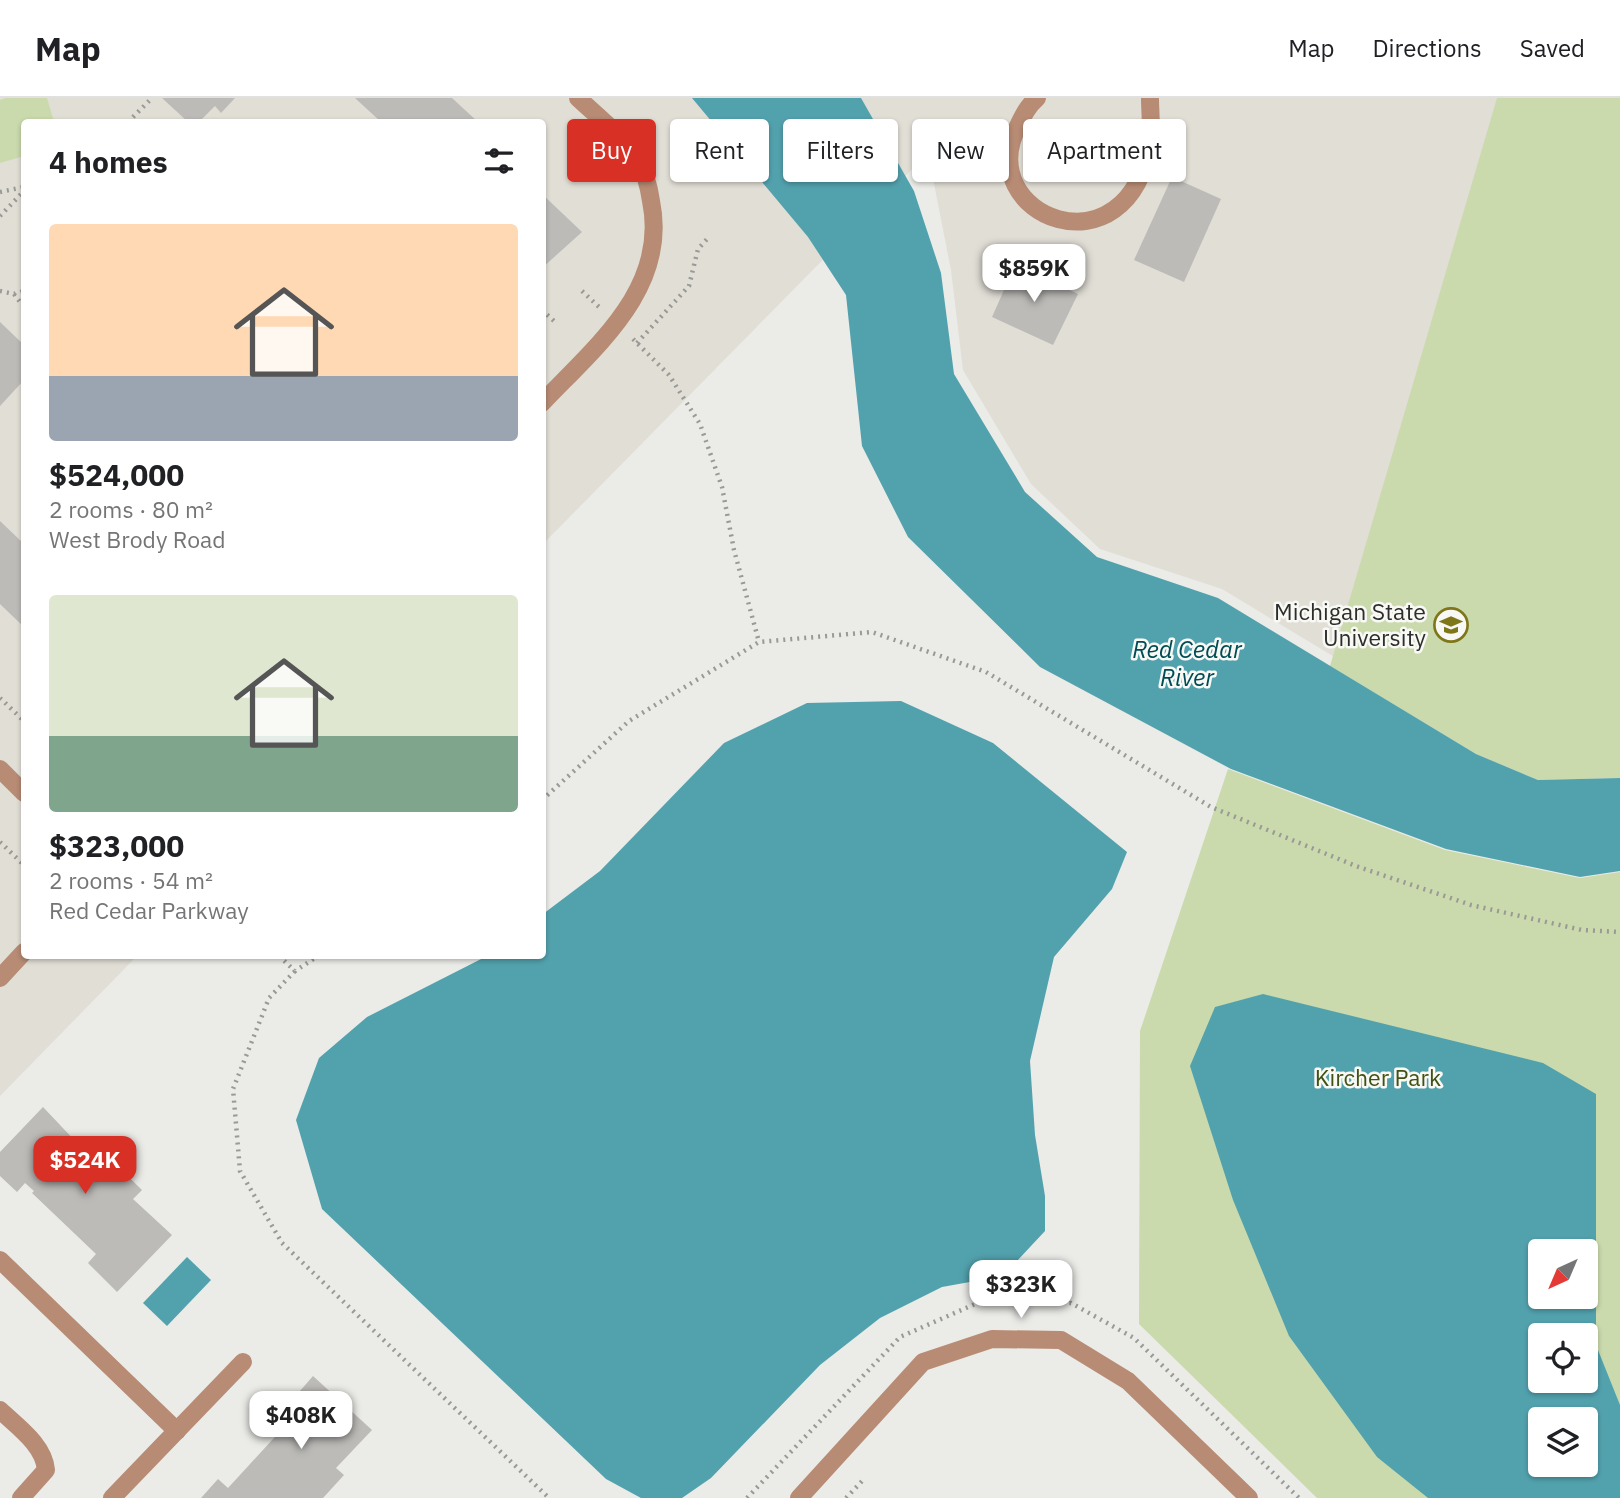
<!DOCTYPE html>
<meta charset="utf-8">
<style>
:root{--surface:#fff;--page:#f6f6f6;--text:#202124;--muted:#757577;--line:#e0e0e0;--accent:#d93025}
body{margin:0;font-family:"IBM Plex Sans",sans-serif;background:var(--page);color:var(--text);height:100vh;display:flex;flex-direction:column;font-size:26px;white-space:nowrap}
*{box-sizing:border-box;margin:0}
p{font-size:23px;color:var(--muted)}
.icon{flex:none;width:38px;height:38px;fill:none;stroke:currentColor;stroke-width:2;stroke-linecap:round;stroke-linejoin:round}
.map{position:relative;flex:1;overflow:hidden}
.panel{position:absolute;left:21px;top:21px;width:525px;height:840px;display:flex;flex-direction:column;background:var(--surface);border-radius:7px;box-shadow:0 2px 5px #0004}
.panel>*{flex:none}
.guide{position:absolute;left:567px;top:21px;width:665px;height:63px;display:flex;gap:14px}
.needle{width:46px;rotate:224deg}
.controls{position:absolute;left:1528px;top:1141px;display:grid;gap:14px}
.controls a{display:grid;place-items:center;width:70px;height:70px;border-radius:7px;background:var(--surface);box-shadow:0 2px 5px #0004;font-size:35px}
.price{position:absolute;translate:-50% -60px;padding:0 16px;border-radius:14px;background:#fff;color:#222;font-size:23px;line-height:46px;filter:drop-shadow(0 2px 4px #0008)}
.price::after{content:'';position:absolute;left:50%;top:42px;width:21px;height:16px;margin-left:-10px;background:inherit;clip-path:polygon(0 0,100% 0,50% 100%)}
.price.current{background:var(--accent);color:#fff}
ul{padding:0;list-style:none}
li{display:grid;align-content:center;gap:14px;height:371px;padding:0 28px}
li span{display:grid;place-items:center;height:217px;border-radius:7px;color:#555}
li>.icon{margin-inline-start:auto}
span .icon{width:126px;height:126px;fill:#fffc;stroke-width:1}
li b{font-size:30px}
h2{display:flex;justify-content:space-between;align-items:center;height:84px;padding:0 28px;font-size:30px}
.pill{padding:0 24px;border-radius:7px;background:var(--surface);box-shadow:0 2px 5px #0004;font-size:24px;line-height:63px}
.pill.current{background:var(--accent);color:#fff}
header{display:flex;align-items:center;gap:42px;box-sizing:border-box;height:98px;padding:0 35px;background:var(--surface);border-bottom:2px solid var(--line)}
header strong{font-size:33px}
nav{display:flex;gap:38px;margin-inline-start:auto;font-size:24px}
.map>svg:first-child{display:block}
</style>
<header>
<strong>Map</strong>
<nav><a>Map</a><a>Directions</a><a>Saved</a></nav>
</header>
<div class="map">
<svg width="1620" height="1400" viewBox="0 0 1620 1400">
<rect width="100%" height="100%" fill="#ebebe8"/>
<!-- built -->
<path fill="#e0ded5" d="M0,0H1620L1341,563L1222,491L1100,451L1031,386L963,272L951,172L928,55L543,446L542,24H24V858H137L0,998Z"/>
<!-- green -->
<g fill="#cadaad" fill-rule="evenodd">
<path d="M6,0H47L54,24H24V58L0,65V2Z"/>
<path d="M1497,0H1620V680L1538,682L1476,656L1330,568Z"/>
<path d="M1228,671L1445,752L1580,780L1620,774V1400H1317L1139,1226L1140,933ZM1540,1153H1586V1199H1540ZM1540,1237H1586V1283H1540ZM1540,1321H1586V1367H1540Z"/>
</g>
<!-- water -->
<g fill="#52a2ae" fill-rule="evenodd">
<path d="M692,0H861L914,93L941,175L954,276L1025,394L1097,459L1218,500L1476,656L1538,682L1620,680V773L1580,779L1446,751L1231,671L1040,569L908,439L862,348L846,197L808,139Z"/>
<path d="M901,603L993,645L1127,754L1112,791L1054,859L1030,963L1035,1037L1045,1098V1133L1003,1178L942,1189L880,1220L820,1267L711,1380L682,1400H641L606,1381L322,1111L296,1022L319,960L367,919L487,858H542L543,816L600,773L724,645L807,605Z"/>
<path d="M1263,896L1543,965L1596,996V1247L1620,1307V1400H1428L1377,1359L1289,1238L1233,1102L1190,968L1215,909ZM1586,1153V1199H1540V1153ZM1540,1237H1586V1283H1540ZM1540,1321H1586V1367H1540Z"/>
<path d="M187,1159L211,1182L167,1228L143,1205Z"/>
</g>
<!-- building -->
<g fill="#bdbbb8">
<path d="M162,0H235L221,15L215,8L199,24H188Z"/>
<path d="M355,0H452L478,24H381Z"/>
<path d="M1172,79L1221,101L1184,184L1134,162Z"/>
<path d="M542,96L582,134L542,170Z"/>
<path d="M1011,164L1078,196L1053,247L992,219L1008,183L1003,180Z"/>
<path d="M0,224L24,247V282L0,308Z"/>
<path d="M0,423L24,446V529L0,506Z"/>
<path d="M43,1009L78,1046L87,1038L142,1092L133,1101L172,1137L117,1194L88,1165L96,1156L32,1095L34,1093L25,1085L17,1094L0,1078V1054Z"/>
<path d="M313,1278L372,1332L336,1370L344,1377L323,1400H201L218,1381L228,1390L295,1317L286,1309Z"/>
</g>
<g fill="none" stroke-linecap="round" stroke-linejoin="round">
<!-- path -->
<g stroke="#999996" stroke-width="4.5" stroke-dasharray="2 5" stroke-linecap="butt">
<path d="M128,24L152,0"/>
<path d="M0,94L24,89"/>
<path d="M0,118L24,93"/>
<path d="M0,193L14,196L24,193"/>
<path d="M582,193L599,209"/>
<path d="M14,196L24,209"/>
<path d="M542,212L554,223"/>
<path d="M633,241L669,277L700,326L722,389L734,452L759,544"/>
<path d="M637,245L689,188L698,151L709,139"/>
<path d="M0,600L24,623"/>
<path d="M542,702L629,623L759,544L872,534L986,574L1211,709L1356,768L1471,807L1582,832L1620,834"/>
<path d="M0,744L24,767"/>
<path d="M279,858L295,873L318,858"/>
<path d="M295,873L269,900L233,991L240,1073L282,1145L549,1400"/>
<path d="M747,1400L900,1239L982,1203L1071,1205L1134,1240L1299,1400"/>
<path d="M846,1400L865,1380"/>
</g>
<!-- service -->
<g stroke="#b78b74" stroke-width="18">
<path d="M1037,0C1028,8 1024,16 1019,26C969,119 1130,181 1150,43C1152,29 1150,14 1150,0"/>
<path d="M0,671L24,695"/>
<path d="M0,1162L177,1333"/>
<path d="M0,1312C18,1329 44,1347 46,1372L21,1400"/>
<path d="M112,1400L243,1264"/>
</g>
<!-- minor -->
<g stroke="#b78b74" stroke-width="18">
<path d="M542,305C596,248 669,190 651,103C649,89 645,74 638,62C623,38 598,19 578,0"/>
<path d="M0,880L24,854"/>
<path d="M799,1400L923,1264L992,1241L1061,1242L1128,1283L1249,1400"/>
</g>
</g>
<!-- icons -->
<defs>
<g id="university-ring" transform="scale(1.75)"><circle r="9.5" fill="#f8f8f5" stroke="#7e7619" stroke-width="1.5"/><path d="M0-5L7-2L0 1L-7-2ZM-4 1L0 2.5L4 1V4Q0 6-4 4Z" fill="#7e7619"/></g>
</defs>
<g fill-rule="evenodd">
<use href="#university-ring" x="1451" y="527"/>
</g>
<g text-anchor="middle" stroke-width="5" stroke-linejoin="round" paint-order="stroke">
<!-- poi labels -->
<g font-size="23" fill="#2d2d2b" stroke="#f8f8f5" text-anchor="end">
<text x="1426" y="522">Michigan State<tspan x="1426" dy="26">University</tspan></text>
</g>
<!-- park labels -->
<g font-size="23" fill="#405213" stroke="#f8f8f5">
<text x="1378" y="988">Kircher Park</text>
</g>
<!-- water labels -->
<g font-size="24" font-style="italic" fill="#004c55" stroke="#f8f8f5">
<text x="1187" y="560">Red Cedar<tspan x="1187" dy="28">River</tspan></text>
</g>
</g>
</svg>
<div class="controls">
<a><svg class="needle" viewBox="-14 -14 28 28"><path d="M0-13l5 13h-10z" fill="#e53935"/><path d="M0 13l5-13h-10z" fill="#757577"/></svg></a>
<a><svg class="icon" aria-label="locate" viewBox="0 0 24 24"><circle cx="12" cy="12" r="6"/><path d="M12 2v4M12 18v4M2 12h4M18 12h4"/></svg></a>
<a><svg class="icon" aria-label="layers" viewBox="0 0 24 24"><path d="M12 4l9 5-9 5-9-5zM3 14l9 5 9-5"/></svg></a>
</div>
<b class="price" style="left:1034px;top:206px">$859K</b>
<b class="price current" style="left:85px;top:1098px">$524K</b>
<b class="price" style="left:1021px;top:1222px">$323K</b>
<b class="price" style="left:301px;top:1353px">$408K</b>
<div class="guide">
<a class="pill current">Buy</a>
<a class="pill">Rent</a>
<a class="pill">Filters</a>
<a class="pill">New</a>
<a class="pill">Apartment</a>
</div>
<section class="panel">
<h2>4 homes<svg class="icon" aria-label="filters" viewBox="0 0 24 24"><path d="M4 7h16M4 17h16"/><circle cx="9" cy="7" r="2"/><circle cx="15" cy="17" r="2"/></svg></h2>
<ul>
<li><span style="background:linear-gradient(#ffd9b3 70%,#9aa5b1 0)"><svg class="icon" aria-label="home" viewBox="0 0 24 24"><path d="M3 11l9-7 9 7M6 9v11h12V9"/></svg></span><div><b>$524,000</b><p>2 rooms · 80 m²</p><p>West Brody Road</p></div></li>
<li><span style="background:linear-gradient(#dfe7d0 65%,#7fa58c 0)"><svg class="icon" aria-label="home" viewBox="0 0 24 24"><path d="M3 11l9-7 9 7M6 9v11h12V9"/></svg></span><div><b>$323,000</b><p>2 rooms · 54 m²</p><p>Red Cedar Parkway</p></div></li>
</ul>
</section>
</div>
